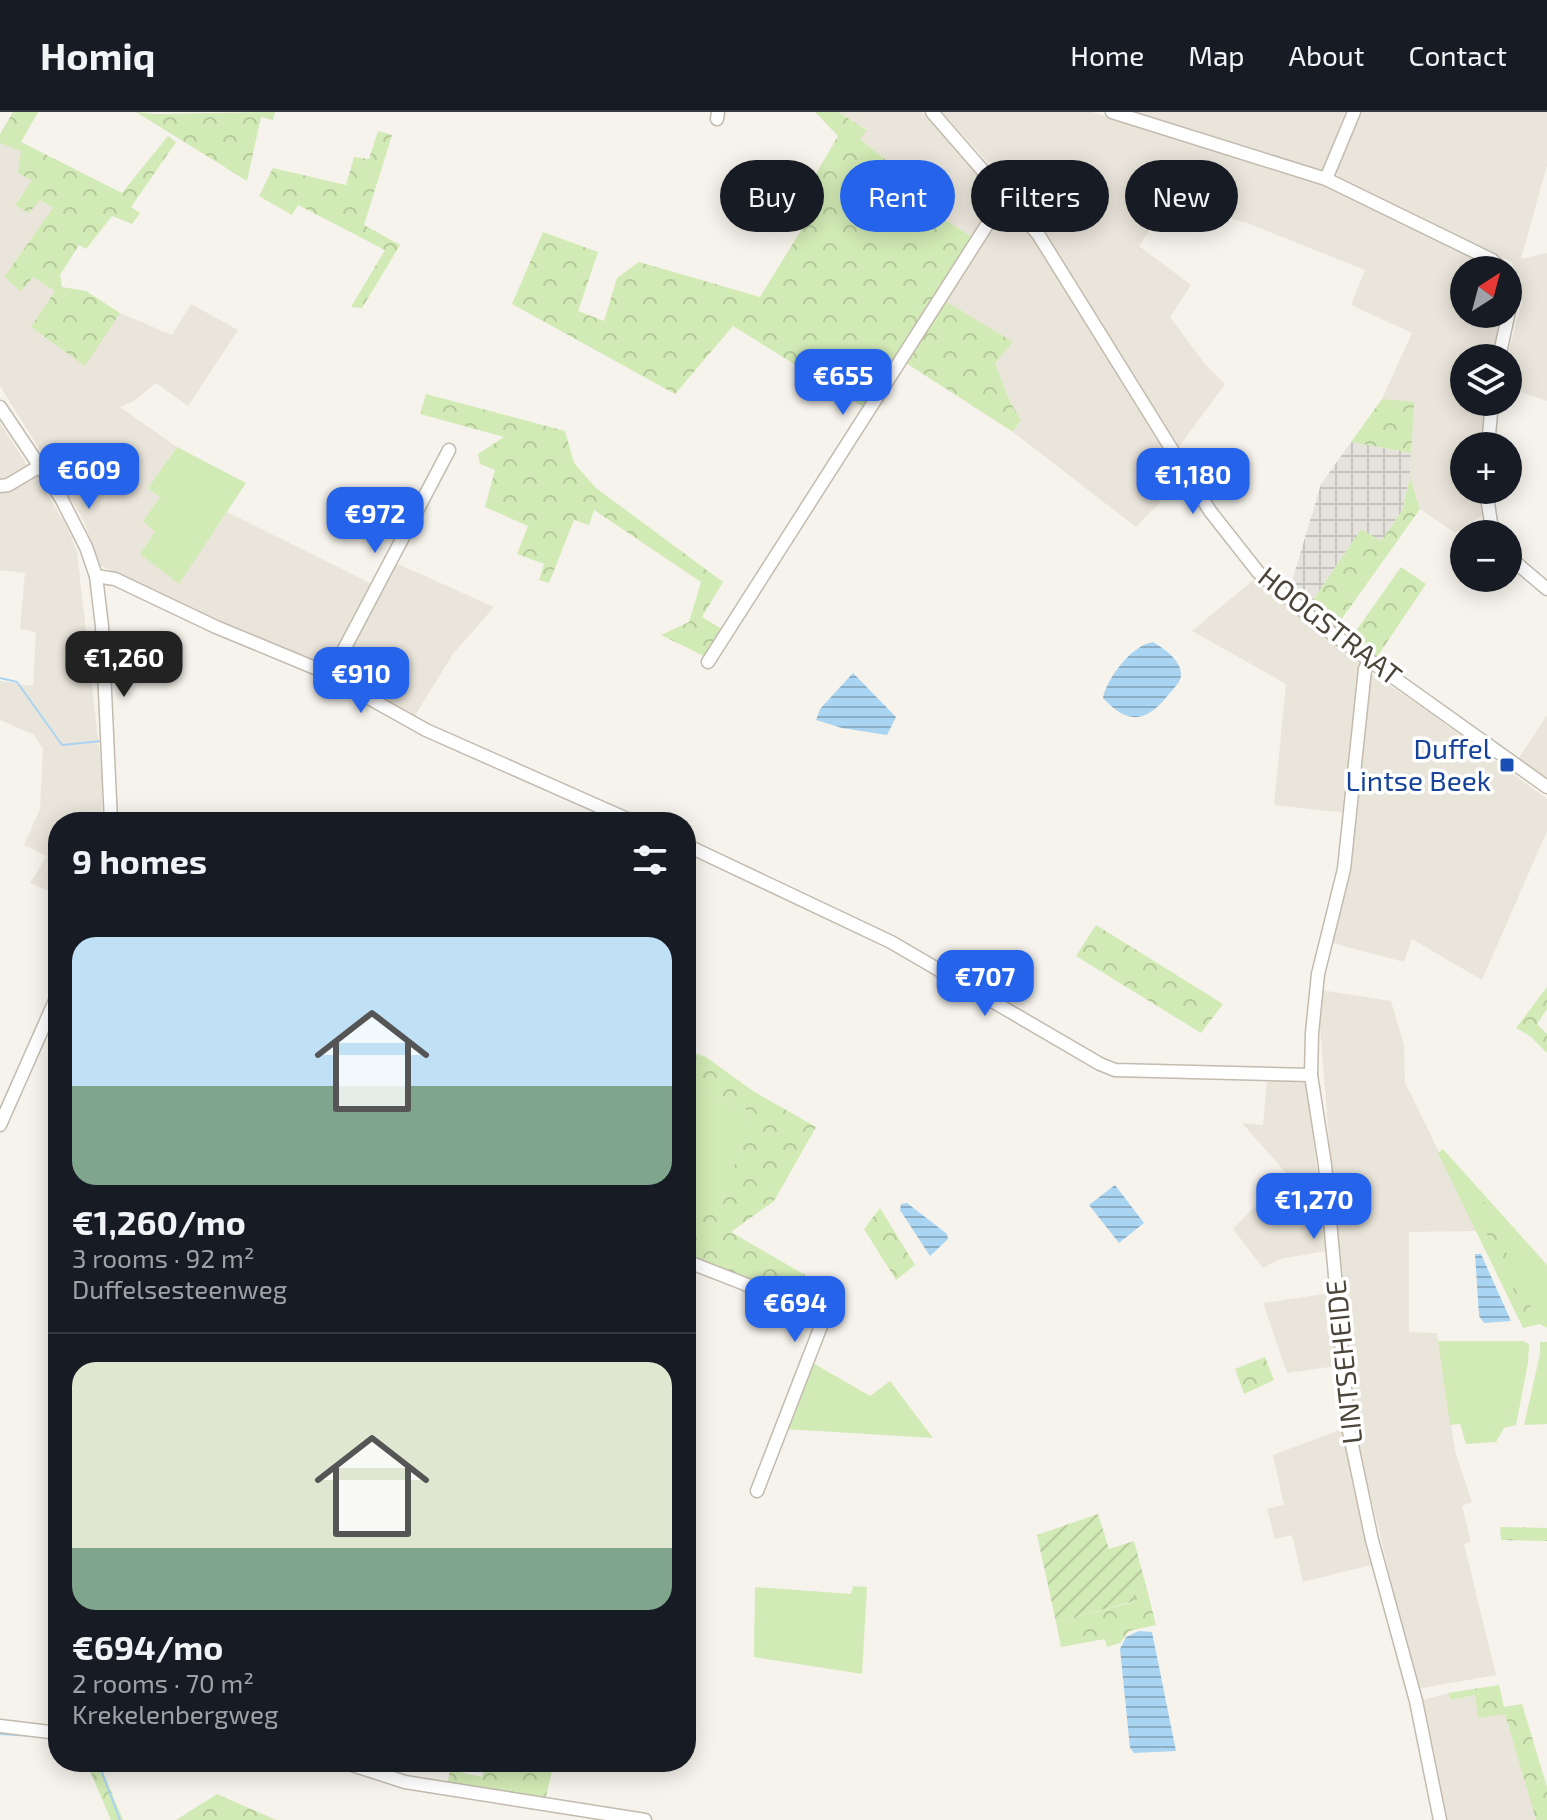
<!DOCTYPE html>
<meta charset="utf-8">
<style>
:root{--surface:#171b24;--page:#242831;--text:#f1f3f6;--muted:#9ea1a6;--line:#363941;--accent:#2563eb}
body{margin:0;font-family:"Exo 2",sans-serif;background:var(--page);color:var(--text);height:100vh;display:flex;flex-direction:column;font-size:30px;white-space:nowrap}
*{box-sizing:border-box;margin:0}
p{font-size:26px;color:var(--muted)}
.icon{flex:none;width:44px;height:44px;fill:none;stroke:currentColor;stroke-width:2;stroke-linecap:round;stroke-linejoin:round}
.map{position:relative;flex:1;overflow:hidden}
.side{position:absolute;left:48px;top:700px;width:648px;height:960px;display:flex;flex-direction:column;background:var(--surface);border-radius:32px;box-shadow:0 4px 20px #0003}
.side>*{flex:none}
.hud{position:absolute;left:720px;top:48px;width:706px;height:72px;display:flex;gap:16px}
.needle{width:52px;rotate:36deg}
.buttons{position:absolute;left:1450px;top:144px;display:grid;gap:16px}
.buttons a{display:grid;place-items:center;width:72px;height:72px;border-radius:50%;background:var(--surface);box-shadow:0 4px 20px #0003;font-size:40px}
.price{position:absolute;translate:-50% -68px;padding:0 18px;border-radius:16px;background:var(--accent);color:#fff;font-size:26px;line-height:52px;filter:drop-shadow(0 2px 4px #0008)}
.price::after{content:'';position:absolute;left:50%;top:48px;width:24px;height:18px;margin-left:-12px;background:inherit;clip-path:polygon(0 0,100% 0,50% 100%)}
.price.active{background:#222;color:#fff}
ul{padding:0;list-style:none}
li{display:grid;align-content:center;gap:16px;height:424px;padding:0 24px}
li+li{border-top:2px solid var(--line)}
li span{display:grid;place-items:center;height:248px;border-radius:24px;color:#555}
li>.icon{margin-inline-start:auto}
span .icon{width:144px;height:144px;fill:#fffc;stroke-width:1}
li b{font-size:34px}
h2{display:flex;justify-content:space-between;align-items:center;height:96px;padding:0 24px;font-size:34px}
.tag{padding:0 28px;border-radius:36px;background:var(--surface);box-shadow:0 4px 20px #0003;font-size:28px;line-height:72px}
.tag.active{background:var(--accent);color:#fff}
header{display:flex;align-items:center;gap:48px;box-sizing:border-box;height:112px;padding:0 40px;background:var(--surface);border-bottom:2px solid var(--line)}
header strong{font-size:38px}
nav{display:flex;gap:44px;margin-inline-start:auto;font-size:28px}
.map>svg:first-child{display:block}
</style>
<header>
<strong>Homiq</strong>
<nav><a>Home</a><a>Map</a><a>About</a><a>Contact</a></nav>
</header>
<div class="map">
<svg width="1547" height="1708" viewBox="0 0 1547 1708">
<defs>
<pattern id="industrial-grid" width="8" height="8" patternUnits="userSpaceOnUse" patternTransform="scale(2)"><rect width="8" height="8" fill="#e6e2dd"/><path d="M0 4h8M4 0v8" fill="none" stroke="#c7c3be"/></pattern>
<pattern id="forest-crowns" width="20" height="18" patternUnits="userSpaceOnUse" patternTransform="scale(2)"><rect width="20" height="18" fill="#d2eab5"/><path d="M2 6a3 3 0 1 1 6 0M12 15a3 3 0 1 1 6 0" fill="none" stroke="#b6ca9c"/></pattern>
<pattern id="garden-furrows" width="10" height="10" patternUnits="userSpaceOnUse" patternTransform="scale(2)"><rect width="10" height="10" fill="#d2eab5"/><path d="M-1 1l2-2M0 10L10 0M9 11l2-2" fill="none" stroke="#b6ca9c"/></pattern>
<pattern id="water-rules" width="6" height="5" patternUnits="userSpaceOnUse" patternTransform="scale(2)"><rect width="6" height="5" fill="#a9d4f2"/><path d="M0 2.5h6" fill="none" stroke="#8caec5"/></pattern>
</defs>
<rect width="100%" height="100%" fill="#f6f3ec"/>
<!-- residential -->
<g fill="#eae5da">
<path d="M838,0H922L999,84L973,126L932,99L910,68L859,26L866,17Z"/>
<path d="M942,0H1092L1188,28L1324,73L1492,155L1494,158H1464V202H1504L1491,246H1464V290H1485L1481,334H1464V378H1482L1483,403L1455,421L1420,397L1410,365L1413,291L1382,287L1412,221L1351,193L1365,158L1244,110L1185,93L1171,85L1139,134L1191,173L1170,205L1205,252L1225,272L1179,335L1044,119L1014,79Z"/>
<path d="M1129,0H1345L1323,59Z"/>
<path d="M1363,0H1547V53L1521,147L1547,141V289L1508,276L1507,246L1522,190L1512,150L1342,70L1335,60Z"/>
<path d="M0,31L22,39L33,68L15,92L40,88L53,96L4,165L33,164L56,180L32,215L85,253L120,201L172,223L191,192L238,218L188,294L156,271L134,289L120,295L177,335L148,376L160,385L143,409L156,420L141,442L179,471L227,400L374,473L387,447L494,495L453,542L414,605L338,563L99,453L83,407L0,274Z"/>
<path d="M1004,97L1012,98L1030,119L1073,186L1182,367L1136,415L1013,320L1021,308L1010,290L995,251L945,189Z"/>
<path d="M0,311L28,354L0,369Z"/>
<path d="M34,361L67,415L77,439L103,672L101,710H58V784L30,771L47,744L24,733L40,697L43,637L34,623L0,608V569L33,574L36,520L20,517L25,461L0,458V381Z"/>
<path d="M1257,465L1360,552L1347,701L1274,693L1286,572L1192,519Z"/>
<path d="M1370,560L1426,598L1547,687V719L1482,868L1412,827L1404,850L1329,830Z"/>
<path d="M1547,603V666L1519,646Z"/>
<path d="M1320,878L1391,889L1404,933L1405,970L1477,1119L1409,1120V1220L1437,1221L1455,1339L1472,1390L1462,1394L1471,1430L1464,1432L1496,1563L1417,1577L1357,1327L1341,1177L1319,903Z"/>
<path d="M1267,968H1307L1326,1139L1280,1147L1263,1156L1233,1117L1287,1062L1242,1011L1263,1013Z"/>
<path d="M1331,1181L1336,1254L1287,1261L1263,1191Z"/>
<path d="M1342,1317L1371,1453L1303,1470L1292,1423L1275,1427L1267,1397L1284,1393L1273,1343Z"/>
<path d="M1448,1581L1452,1588L1475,1583L1505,1601L1536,1708H1445L1420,1589Z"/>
</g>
<!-- industrial -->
<path fill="url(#industrial-grid)" d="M1351,330L1411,341L1410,365L1402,399L1380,430L1361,417L1309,494L1289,479L1321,372Z"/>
<!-- green -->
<g fill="#d2eab5">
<path d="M177,335L246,371L179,472L140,442L155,420L143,409L160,385L148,376Z"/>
<path d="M686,973L751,1000L719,1104L686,1091Z"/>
<path d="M1443,1037L1547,1153V1216L1540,1212L1523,1216L1438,1041Z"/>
<path d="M1438,1229H1523L1529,1232L1528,1251L1516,1313L1504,1316L1496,1330L1466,1332L1460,1312L1450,1313Z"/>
<path d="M1540,1230H1547V1312L1524,1313L1540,1242Z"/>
<path d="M813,1251L870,1284L890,1269L933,1326L785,1317Z"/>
<path d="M853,1474L867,1475L862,1562L754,1545L755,1475L851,1482Z"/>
</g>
<!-- forest -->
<g fill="url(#forest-crowns)">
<path d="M13,0H38L21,30L122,81L168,24L176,30L131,95L140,101L132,112L112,104L86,137L79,133L60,163L62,175L86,179L120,201L85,254L31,215L55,179L33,165L21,179L4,165L53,96L40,88L29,101L15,93L32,68L18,61L21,39L0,31V22Z"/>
<path d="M136,0L155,2L275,0L273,8L261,5L247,69Z"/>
<path d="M815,0H838L867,18L860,27L910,68L932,99L973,126L865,296L733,214L675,282L512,192L543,120L598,140L578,199L604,209L617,166L639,150L760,185L803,115L791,105L838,24Z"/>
<path d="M378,19L392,23L364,113L400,133L362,196L351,195L385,138L298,93L292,103L259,84L273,56L346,73L354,45L369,47Z"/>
<path d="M945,189L1013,230L995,251L1010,290L1021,308L1013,320L906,251Z"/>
<path d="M426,282L565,319L574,351L596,376L723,470L702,505L722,517L704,544L661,523L689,510L701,470L594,398L589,413L574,408L549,471L539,468L544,452L517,442L528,414L485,395L495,358L480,352L478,342L504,325L420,302Z"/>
<path d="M1382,287L1414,290L1411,341L1351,330Z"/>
<path d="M1410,365L1420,397L1336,515L1309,494L1361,417L1381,429L1402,399Z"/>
<path d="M1401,455L1426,472L1377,545L1351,526Z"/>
<path d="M1096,813L1223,892L1201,921L1076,844Z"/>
<path d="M1547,875V897L1537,912L1547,922V941L1530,924L1516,916Z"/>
<path d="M686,938L706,945L753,979L816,1015L774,1089L731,1120L805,1163L795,1182L686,1144V1091L719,1103L751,1000L686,973Z"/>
<path d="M1482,1086L1535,1204L1527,1206L1471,1089Z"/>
<path d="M880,1096L915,1153L896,1168L864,1117Z"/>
<path d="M1265,1245L1274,1268L1244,1282L1235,1257Z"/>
<path d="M1500,1415L1547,1416V1429L1501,1428Z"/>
<path d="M1146,1474L1156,1513L1129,1519L1120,1531L1107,1535L1105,1527L1061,1535L1056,1510L1134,1490L1133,1479Z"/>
<path d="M1499,1573L1504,1595L1522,1592L1547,1675V1708H1536L1505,1602L1478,1606L1475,1583L1451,1588L1448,1581Z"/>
<path d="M86,1650H99L123,1708H111Z"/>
<path d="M485,1650H554L545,1689L447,1674L450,1658L482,1665Z"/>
<path d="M217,1682L276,1708H176Z"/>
</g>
<!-- garden -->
<path fill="url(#garden-furrows)" d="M1098,1402L1109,1437L1134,1429L1146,1474L1133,1479L1135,1489L1056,1510L1037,1423Z"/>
<!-- water -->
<g fill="url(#water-rules)">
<path d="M1153,530C1163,536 1181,548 1181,562C1182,569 1173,577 1168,583C1146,611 1128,613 1103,586C1107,566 1132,533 1153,530Z"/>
<path d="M853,561L896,605L887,623L842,616L816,608L820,597Z"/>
<path d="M1115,1073L1144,1111L1119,1131L1089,1093Z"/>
<path d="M907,1091L947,1122L948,1127L930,1144L900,1098L901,1092Z"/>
<path d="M1475,1142H1481L1511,1209L1484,1211L1479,1204Z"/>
<path d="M1139,1519L1152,1520L1176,1639L1134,1641L1130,1636L1120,1537L1126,1525Z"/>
</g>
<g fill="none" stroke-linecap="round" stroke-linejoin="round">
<!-- stream -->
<g stroke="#a9d4f2" stroke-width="2">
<path d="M0,566L17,570L62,633L101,629"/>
<path d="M0,1622L33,1624"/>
<path d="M98,1650L120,1708"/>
</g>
<!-- minor casing -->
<g stroke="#c2bbae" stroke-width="15">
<g id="minor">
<path d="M932,0L1038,122L1210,399L1258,460L1320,513L1547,675"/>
<path d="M1112,0L1326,67L1492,148L1504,158"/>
<path d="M717,7L718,0"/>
<path d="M1326,67L1354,0"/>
<path d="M1499,246L1512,185L1508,167"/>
<path d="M0,295L61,386L86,435L96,464L102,514L111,710"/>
<path d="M1488,334L1492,290"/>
<path d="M0,374L8,373L40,354"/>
<path d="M1486,378L1491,411L1496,422"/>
<path d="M1508,444L1547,477"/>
<path d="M96,464L115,467L216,515L315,556L426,618L634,710"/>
<path d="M1369,548L1365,557L1344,757L1318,862L1312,921L1311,963L1325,1053L1349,1319L1372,1428L1416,1589L1440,1708"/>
<path d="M708,550L999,94L1009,86"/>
<path d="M330,564L449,338"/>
<path d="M686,733L891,830L1100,952L1115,958L1311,963"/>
<path d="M0,1013L58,882"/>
<path d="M686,1149L814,1199L821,1206V1214L757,1379"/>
<path d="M0,1614L58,1621"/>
<path d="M343,1650L405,1670L645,1708"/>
</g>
</g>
<!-- minor -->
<use href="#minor" stroke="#fff" stroke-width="12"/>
</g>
<!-- markers -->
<rect fill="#1a4fb4" stroke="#fff" stroke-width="3" x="1499" y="645" width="16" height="16" rx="4"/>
<g text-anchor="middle" stroke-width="7" stroke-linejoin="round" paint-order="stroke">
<!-- street labels -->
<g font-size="28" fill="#4b4439" stroke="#fff">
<text transform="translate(1330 514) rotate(38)" y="10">HOOGSTRAAT</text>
<text transform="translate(1344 1250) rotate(-96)" y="10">LINTSEHEIDE</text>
</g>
<!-- transit labels -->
<g font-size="28" fill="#164399" stroke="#fff" text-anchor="end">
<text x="1491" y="647">Duffel<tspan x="1491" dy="32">Lintse Beek</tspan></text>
</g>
</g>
</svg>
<div class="buttons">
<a><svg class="needle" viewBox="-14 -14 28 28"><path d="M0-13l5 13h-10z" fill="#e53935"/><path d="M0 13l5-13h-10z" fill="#9ea1a6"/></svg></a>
<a><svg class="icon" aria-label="layers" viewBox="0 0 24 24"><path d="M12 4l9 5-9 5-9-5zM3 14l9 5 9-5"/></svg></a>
<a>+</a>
<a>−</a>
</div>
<b class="price" style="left:843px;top:305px">€655</b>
<b class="price" style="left:89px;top:399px">€609</b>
<b class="price" style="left:1193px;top:404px">€1,180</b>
<b class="price" style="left:375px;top:443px">€972</b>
<b class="price active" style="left:124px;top:587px">€1,260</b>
<b class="price" style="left:361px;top:603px">€910</b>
<b class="price" style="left:985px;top:906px">€707</b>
<b class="price" style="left:1314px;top:1129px">€1,270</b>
<b class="price" style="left:795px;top:1232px">€694</b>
<div class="hud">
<a class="tag">Buy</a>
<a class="tag active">Rent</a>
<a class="tag">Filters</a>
<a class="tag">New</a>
</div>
<section class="side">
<h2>9 homes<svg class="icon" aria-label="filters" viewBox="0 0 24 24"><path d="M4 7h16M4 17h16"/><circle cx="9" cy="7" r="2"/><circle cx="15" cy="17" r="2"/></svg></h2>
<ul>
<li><span style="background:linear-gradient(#bfe0f5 60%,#7fa58c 0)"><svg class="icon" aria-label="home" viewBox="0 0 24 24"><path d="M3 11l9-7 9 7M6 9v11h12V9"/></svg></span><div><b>€1,260/mo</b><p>3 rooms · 92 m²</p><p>Duffelsesteenweg</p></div></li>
<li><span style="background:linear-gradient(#dfe7d0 75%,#7fa58c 0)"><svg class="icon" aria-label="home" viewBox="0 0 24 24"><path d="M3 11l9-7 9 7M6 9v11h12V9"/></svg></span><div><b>€694/mo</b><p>2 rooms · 70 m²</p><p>Krekelenbergweg</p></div></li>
</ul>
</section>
</div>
